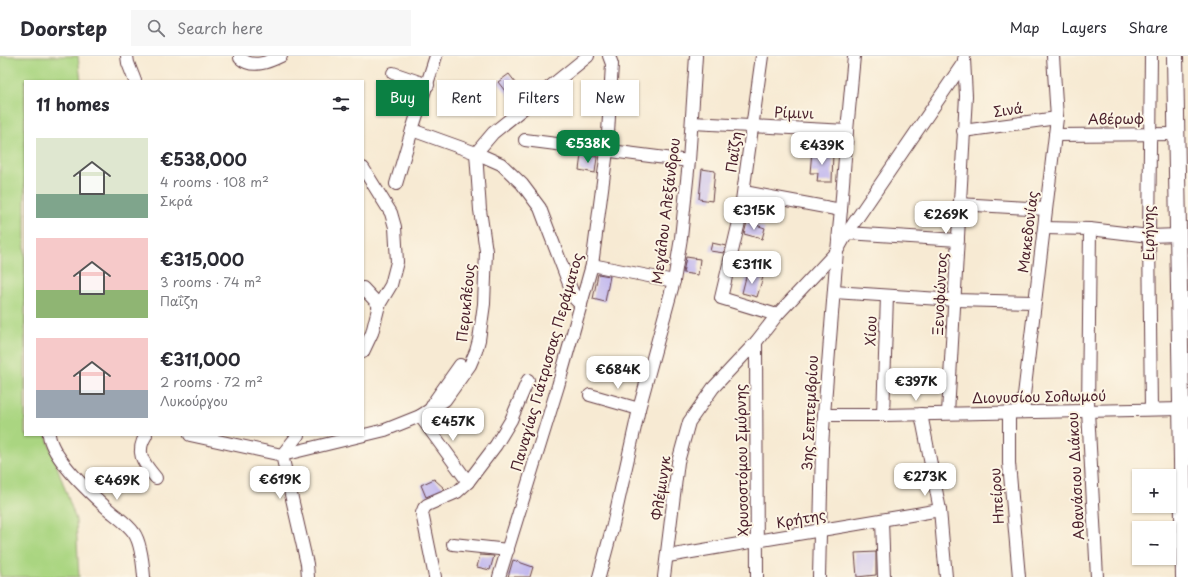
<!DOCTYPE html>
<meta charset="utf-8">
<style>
:root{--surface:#fff;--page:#f7f7f7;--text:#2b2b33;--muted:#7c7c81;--line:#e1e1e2;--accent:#0b8043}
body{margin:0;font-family:"Playpen Sans",sans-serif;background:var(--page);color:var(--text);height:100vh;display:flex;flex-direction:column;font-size:15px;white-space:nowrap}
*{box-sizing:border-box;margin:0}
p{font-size:13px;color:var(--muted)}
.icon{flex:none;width:22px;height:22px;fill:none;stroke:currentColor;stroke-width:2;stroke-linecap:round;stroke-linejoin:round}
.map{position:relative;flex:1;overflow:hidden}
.drawer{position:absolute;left:24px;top:24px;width:340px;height:356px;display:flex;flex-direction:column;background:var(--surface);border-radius:0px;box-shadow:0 1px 3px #0004}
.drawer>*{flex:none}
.hud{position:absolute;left:376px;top:24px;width:380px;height:36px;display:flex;gap:8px}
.controls{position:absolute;left:1132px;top:413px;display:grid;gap:8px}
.controls a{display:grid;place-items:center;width:44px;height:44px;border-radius:0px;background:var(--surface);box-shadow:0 1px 3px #0004;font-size:20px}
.price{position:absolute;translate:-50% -34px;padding:0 9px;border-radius:8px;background:#fff;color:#222;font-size:13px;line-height:26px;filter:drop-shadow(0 1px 2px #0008)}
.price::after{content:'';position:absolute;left:50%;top:24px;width:12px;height:9px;margin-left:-6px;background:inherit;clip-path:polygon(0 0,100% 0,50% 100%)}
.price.selected{background:var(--accent);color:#fff}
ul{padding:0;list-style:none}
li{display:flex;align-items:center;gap:12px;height:100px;padding:0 12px}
li span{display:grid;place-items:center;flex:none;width:112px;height:80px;border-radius:0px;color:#555}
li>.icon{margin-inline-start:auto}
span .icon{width:48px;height:48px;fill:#fffc;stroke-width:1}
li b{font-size:17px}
h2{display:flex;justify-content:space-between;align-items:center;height:48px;padding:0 12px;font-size:17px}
.chip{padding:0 14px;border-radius:0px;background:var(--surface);box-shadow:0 1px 3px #0004;font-size:14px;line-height:36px}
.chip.selected{background:var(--accent);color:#fff}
header{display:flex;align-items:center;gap:24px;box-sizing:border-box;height:56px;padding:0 20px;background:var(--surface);border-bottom:1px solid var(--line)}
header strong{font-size:19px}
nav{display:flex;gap:22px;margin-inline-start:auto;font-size:14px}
.search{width:280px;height:36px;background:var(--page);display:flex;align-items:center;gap:10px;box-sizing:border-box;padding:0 14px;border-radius:0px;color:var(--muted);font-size:15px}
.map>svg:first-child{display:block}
</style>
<header>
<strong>Doorstep</strong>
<div class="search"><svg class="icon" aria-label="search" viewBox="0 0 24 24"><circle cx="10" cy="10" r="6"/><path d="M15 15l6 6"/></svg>Search here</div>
<nav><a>Map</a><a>Layers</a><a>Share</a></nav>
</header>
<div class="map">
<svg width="1188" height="521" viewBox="0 0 1188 521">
<rect width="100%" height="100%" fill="#fcf5e5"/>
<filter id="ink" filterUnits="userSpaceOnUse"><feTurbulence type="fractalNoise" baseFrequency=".025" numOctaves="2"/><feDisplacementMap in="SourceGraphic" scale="8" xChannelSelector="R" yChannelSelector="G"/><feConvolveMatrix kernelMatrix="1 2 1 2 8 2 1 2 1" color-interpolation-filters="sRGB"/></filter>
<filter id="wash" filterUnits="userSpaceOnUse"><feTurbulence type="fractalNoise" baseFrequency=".012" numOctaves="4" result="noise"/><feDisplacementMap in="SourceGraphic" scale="16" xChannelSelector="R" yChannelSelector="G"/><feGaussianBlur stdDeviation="0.9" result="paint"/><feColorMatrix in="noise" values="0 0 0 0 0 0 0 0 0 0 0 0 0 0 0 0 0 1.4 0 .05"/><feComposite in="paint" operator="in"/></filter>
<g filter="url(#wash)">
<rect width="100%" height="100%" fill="#f7ead3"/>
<!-- green -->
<path fill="#aad581" stroke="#7a7a56" d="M0,0H78L81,25H25V379H46L76,464L79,521H0Z"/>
<g id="blocks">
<!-- building -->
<g fill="#c1b7ef">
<path d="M509,18L523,36L512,44L498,26Z"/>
<path d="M812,95L833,96L832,126H817L818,117H810Z"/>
<path d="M581,99L597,101L595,117L579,114Z"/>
<path d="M702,113L715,115L712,145L699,143Z"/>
<path d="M747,166L765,172L762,183L744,178Z"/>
<path d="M712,187L726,190L724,197L710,195Z"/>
<path d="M686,201L700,203L698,219L683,217Z"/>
<path d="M747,217L763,221L757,241L742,237Z"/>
<path d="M598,218L610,220L605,246L593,243Z"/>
<path d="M434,423L445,433L426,441L421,429Z"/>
<path d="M876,496V519L857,521L855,497Z"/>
<path d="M480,499L494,500L490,514L477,511Z"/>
<path d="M513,504L533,511L530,521H508Z"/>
</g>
</g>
</g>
<g filter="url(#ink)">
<use href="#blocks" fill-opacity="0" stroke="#643d44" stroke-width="1"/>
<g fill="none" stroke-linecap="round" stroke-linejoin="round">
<!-- minor casing -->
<g stroke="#643d44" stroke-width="14">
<g id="minor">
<path d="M127,0L128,7L135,25"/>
<path d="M240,0V2C252,13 269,6 281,0"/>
<path d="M762,0L739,166L721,242L777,259"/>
<path d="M1151,0L1149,180L1151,353"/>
<path d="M393,17L428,29"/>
<path d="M692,67L847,75"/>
<path d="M412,74L476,97L501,108L522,128L540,152L543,160L571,233L575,243L581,249"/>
<path d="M963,75L1057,62"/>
<path d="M1055,79L1177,78"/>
<path d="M525,84L689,105"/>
<path d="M363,112L391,157L395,171L397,206L391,229L379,249L372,277L363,296"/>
<path d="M396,128L412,74L436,0"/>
<path d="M744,136L841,154"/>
<path d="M959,148L1046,153"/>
<path d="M1044,172L1090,173L1149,180L1179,179"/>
<path d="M1090,173L1088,355L1097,521"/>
<path d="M847,177L958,184"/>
<path d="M592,209L674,225"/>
<path d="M363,232L379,249"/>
<path d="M834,236L955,244L1035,246"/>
<path d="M756,286L757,521"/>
<path d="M590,339L639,353"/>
<path d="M431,352L436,343L460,309"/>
<path d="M1022,356L1057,62L1053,0"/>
<path d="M948,357L966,40L964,3"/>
<path d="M1009,357V407L1019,521"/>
<path d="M921,358L940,454L946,521"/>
<path d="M824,359H883L1182,353"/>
<path d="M883,359L887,240"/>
<path d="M420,360L468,426"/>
<path d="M49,379C52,402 92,439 109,454C117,461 128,468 134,477C141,487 143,508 144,521"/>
<path d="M146,379C134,398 145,408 156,422"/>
<path d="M190,379L282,399L385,374L420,360L445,344L470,309L476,295L479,284L484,248L486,195L480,154L476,97L493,77L588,0"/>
<path d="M298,379L282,399L307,508L308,521"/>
<path d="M882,464L884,521"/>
<path d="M453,488L508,494"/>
<path d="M668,500L940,454"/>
<path d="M435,521L422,457L424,452L427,449L457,436L468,426L496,389L511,364L528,324"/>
<path d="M499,521L558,330L592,209L607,95L612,8L609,0"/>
<path d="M599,521L613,469L639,353L674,225L681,182L689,105L696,0"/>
<path d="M664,521L678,406L689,366L713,332L756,286L777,259L837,195L847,177L964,6"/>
<path d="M819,521L822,391L824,359L837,195L841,154L847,75L854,0"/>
</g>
</g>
<!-- major casing -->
<g stroke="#643d44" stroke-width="18">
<path id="major" d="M1175,0L1184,521"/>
</g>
<!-- minor -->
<use href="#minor" stroke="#fff" stroke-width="12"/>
<!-- major -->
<use href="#major" stroke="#fff" stroke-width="16"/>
</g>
</g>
<g text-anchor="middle" stroke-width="4" stroke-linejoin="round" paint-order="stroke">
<!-- street labels -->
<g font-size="14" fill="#4a1f2b" stroke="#fcf5e5">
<text transform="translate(1008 54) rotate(-8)" y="5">Σινά</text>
<text transform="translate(794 57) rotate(2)" y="5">Ρίμινι</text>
<text transform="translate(1116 63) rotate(-1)" y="5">Αβέρωφ</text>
<text transform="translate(734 96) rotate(-82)" y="5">Παΐζη</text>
<text transform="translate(666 155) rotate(-83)" y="5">Μεγάλου Αλεξάνδρου</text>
<text transform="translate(1028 176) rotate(-83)" y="5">Μακεδονίας</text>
<text transform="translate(1149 177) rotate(-90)" y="5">Ειρήνης</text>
<text transform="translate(940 238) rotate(-87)" y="5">Ξενοφώντος</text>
<text transform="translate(466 247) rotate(-84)" y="5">Περικλέους</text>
<text transform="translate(871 275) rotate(-88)" y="5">Χίου</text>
<text transform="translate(547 306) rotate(-74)" y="5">Παναγίας Γιάτρισσας Περάματος</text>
<text transform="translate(1039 341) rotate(-1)" y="5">Διονυσίου Σολωμού</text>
<text transform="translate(810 357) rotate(-87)" y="5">3ης Σεπτεμβρίου</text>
<text transform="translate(742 404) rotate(-91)" y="5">Χρυσοστόμου Σμύρνης</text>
<text transform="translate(1076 420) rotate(-93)" y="5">Αθανάσιου Διάκου</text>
<text transform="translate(661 432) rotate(-82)" y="5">Φλέμινγκ</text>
<text transform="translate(997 440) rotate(-94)" y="5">Ηπείρου</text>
<text transform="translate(801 463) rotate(-10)" y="5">Κρήτης</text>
</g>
</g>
</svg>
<div class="controls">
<a>+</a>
<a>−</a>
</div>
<b class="price selected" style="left:588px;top:108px">€538K</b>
<b class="price" style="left:822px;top:110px">€439K</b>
<b class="price" style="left:754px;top:175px">€315K</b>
<b class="price" style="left:946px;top:179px">€269K</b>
<b class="price" style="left:752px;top:229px">€311K</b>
<b class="price" style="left:618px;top:334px">€684K</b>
<b class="price" style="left:916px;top:346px">€397K</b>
<b class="price" style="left:453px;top:386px">€457K</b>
<b class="price" style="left:925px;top:441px">€273K</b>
<b class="price" style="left:280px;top:444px">€619K</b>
<b class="price" style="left:117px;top:445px">€469K</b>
<div class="hud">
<a class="chip selected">Buy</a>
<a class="chip">Rent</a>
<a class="chip">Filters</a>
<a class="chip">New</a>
</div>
<section class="drawer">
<h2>11 homes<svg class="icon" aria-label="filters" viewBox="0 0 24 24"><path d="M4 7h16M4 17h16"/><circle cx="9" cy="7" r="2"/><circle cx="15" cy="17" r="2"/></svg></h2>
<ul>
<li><span style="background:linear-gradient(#dfe7d0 70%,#7fa58c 0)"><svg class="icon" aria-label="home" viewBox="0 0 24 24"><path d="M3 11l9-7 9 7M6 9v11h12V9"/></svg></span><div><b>€538,000</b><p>4 rooms · 108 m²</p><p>Σκρά</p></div></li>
<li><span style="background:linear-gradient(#f6c9c9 65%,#8fb573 0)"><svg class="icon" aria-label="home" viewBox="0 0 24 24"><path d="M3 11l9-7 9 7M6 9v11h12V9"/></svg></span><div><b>€315,000</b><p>3 rooms · 74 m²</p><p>Παΐζη</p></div></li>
<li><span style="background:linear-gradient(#f6c9c9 65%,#9aa5b1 0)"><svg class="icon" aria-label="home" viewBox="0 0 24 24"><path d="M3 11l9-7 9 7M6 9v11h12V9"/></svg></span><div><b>€311,000</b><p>2 rooms · 72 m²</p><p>Λυκούργου</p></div></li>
</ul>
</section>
</div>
